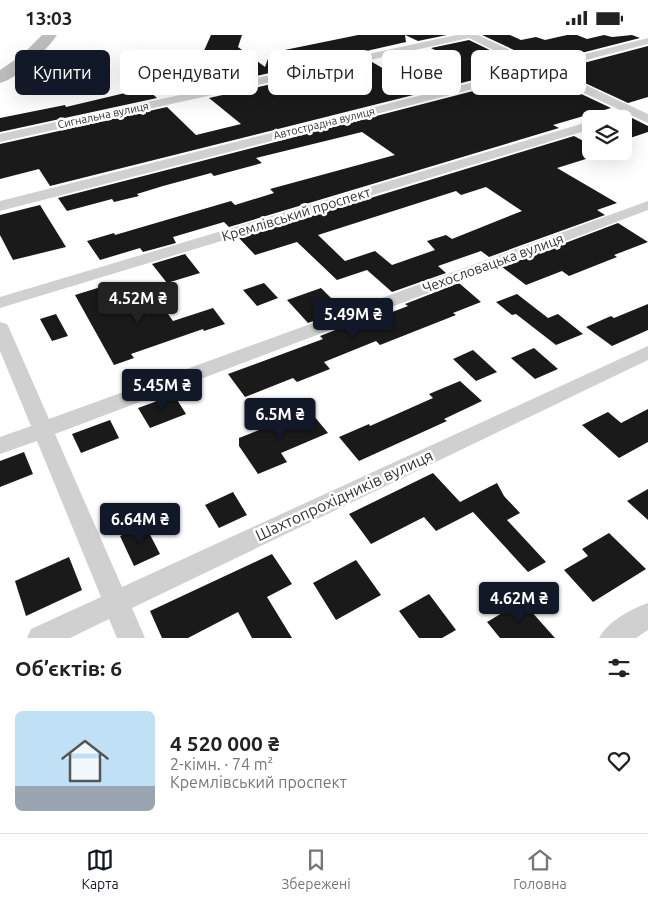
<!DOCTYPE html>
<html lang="uk">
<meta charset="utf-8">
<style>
:root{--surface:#fff;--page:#f2f2f2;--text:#222;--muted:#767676;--line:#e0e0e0;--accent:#111827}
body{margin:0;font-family:Ubuntu,sans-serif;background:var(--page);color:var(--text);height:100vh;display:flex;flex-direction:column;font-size:19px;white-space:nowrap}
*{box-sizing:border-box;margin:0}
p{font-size:16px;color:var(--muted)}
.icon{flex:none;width:28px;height:28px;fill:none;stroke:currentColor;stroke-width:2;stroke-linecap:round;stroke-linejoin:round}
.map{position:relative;height:603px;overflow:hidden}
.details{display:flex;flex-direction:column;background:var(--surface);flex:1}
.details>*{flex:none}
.hud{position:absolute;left:15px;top:15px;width:619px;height:45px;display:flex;gap:10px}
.tools{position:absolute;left:582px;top:75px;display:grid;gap:10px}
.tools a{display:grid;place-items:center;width:50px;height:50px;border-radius:8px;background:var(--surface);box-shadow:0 5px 20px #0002;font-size:25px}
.price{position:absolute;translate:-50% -42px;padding:0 11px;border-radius:5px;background:var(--accent);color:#fff;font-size:16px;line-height:32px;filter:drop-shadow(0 1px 2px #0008)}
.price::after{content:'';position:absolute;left:50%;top:30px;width:15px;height:11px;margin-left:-8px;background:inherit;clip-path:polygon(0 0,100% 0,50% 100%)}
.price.active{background:#222;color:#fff}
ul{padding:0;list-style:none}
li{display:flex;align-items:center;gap:15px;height:125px;padding:0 15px}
li span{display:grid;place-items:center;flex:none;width:140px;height:100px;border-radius:8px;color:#555}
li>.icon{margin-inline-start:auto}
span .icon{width:60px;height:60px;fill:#fffc;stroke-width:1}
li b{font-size:21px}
h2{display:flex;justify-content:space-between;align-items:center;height:60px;padding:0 15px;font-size:21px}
.chip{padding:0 18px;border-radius:8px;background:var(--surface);box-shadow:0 5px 20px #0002;font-size:18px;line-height:45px}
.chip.active{background:var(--accent);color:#fff}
.status{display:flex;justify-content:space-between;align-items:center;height:35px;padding:0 25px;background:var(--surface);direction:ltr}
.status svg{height:14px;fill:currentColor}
.tab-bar{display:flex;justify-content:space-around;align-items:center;height:70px;border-top:1px solid var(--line);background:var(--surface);font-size:14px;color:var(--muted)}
.tab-bar a{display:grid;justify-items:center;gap:2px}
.tab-bar .active{color:var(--accent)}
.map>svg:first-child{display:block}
</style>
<div class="status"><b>13:03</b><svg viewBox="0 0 49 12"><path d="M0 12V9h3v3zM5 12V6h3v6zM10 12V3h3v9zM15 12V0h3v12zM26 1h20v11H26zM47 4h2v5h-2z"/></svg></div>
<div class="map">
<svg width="648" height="603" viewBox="0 0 648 603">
<rect width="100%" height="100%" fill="#fff"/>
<!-- building -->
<g fill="#1a1a1a" fill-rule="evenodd">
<path d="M211,0H242L238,12L265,32L270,18L358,0H405L406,7L199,54L195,53L178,38L206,32L199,27Z"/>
<path d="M405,0H447L418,6Z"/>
<path d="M482,0H510L521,5L536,2L545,5L567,0H577L587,4L604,0L612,2L632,0L640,3L542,28Z"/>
<path d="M469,5L525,32L50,151L39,134L0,144V109L167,72L196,100L241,89L209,63L372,27L398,42L458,27L431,13Z"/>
<path d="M648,11V62L628,68L557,35Z"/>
<path d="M539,39L611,73L553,90L559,93L229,192L224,187L173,202L176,208L143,217L140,213L100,225L87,206L114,198L115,200L231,166L235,170L274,158L270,154L395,120L362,97L256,123L262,128L214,141L211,138L163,151L137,159L139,161L114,167L112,164L67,176L58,163Z"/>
<path d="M146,53L157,63L0,97V83L65,70L66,72Z"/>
<path d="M624,79L648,91V97L624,105Z"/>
<path d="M574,101L591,110V116L605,118L557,133L617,168L597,175L605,180L489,222L481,216L438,231L446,238L392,257L367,235L337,245L297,207L255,220L239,203ZM486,152L522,176L452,204L446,200L427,206L435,215L392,230L375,216L345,226L318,200L456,156L461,160Z"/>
<path d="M40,170L66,212L13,225L0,200V180Z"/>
<path d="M618,188L648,207L614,220L617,222L569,241L562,236L526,250L502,232Z"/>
<path d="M185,219L200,238L167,248L152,229Z"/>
<path d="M264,248L278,263L257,271L243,255Z"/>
<path d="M459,248L481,267L453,278L456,280L380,310L376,306L324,327L330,334L297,347L293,343L245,362L228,339L323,304L320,301L356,287L358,290L408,271L405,269Z"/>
<path d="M104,251L119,275L156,262L173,286L213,273L225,289L204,296L203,294L131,319L134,323L114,330L75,260Z"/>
<path d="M321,253L343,275L308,288L287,265Z"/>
<path d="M517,259L548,283L558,279L583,299L556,310L516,279L512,280L496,267Z"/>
<path d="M648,269V295L612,311L586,292L611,281L614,283Z"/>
<path d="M56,279L68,301L52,306L40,284Z"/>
<path d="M534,313L558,334L535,344L511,323Z"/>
<path d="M473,315L497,337L476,346L453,324Z"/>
<path d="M460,346L482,366L444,384L447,386L359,426L339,402L369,389L370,391L433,363L429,359Z"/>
<path d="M174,360L186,379L150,393L138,373Z"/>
<path d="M648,374V407L619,423L582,390L608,377L621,388Z"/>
<path d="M309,375L328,398L281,418L287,427L258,439L239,411V403Z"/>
<path d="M110,385L119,403L81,418L72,399Z"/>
<path d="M24,417L33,439L0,452V426Z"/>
<path d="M433,438L460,467L497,448L504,461L520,478L507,485L546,527L528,537L473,477L436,496L424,482L371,509L349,479Z"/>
<path d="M648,454V485L627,466Z"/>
<path d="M233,457L247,480L219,493L205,470Z"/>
<path d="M145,490L160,519L134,531L120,501Z"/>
<path d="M609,498L646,534L593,567L564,535L588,521L582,514Z"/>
<path d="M272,519L292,549L267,562L292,603H252L238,577L188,603H162L150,576Z"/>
<path d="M69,522L82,555L26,581L15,546Z"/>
<path d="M356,525L381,560L336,585L313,548Z"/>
<path d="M429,559L456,595L442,603H419L399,576Z"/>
<path d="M522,566L555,603H500L487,587Z"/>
</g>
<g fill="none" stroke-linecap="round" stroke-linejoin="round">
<!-- street -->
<g fill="#d0d0d0" fill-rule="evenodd">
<path d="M456,0H478L542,30L648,3V9L551,34L648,79V88L539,37L0,176V166L530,33L469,3L0,107V99Z"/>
<path d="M591,86V94L0,273V262Z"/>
<path d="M648,166V175L55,399L122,552L648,311V325L132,573L145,603H117L109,584L70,603H27L31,594L101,562L37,406L0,419V402L31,391L0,316V287L7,289L9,293L49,384Z"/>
<path d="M648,568V595L636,603H599C607,587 631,574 648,568Z"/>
</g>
<!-- secondary -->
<path fill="#bdbdbd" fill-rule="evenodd" d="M42,0H57C46,16 19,43 0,48V35L22,20Z"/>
</g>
<g text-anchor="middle" stroke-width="5" stroke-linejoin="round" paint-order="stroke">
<!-- far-street labels -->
<g font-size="11" fill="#333" stroke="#fff">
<text transform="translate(103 80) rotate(-12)" y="4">Сигнальна вулиця</text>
<text transform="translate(324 88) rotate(-14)" y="4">Автострадна вулиця</text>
</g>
<!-- street labels -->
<g font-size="14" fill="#333" stroke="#fff">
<text transform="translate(296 179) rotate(-17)" y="5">Кремлівський проспект</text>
<text transform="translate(493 228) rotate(-20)" y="5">Чехословацька вулиця</text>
</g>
<!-- near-street labels -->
<g font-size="16" fill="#333" stroke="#fff">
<text transform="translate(344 460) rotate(-25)" y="6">Шахтопрохідників вулиця</text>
</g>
</g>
</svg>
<div class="tools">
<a><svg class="icon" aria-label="layers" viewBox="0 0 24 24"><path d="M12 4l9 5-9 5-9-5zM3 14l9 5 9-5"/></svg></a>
</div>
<b class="price active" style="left:138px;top:289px">4.52M ₴</b>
<b class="price" style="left:353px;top:305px">5.49M ₴</b>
<b class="price" style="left:162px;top:376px">5.45M ₴</b>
<b class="price" style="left:280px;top:405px">6.5M ₴</b>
<b class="price" style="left:140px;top:510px">6.64M ₴</b>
<b class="price" style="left:519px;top:589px">4.62M ₴</b>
<div class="hud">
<a class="chip active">Купити</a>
<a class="chip">Орендувати</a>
<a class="chip">Фільтри</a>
<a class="chip">Нове</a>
<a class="chip">Квартира</a>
</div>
</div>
<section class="details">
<h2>Об’єктів: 6<svg class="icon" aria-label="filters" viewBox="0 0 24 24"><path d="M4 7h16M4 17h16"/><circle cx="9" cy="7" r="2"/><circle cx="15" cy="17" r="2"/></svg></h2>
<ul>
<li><span style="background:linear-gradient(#bfe0f5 75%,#9aa5b1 0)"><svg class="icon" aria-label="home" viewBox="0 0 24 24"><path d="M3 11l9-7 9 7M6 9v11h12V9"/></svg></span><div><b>4 520 000 ₴</b><p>2-кімн. · 74 m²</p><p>Кремлівський проспект</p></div><svg class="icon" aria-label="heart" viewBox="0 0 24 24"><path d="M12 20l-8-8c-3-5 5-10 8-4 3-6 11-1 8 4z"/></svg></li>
</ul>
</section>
<nav class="tab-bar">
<a class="active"><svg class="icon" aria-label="map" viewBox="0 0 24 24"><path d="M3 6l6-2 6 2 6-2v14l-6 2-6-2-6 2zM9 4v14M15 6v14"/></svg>Карта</a>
<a><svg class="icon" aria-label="saved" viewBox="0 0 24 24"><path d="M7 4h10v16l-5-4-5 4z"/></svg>Збережені</a>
<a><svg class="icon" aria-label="home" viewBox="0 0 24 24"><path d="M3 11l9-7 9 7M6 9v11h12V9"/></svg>Головна</a>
</nav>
